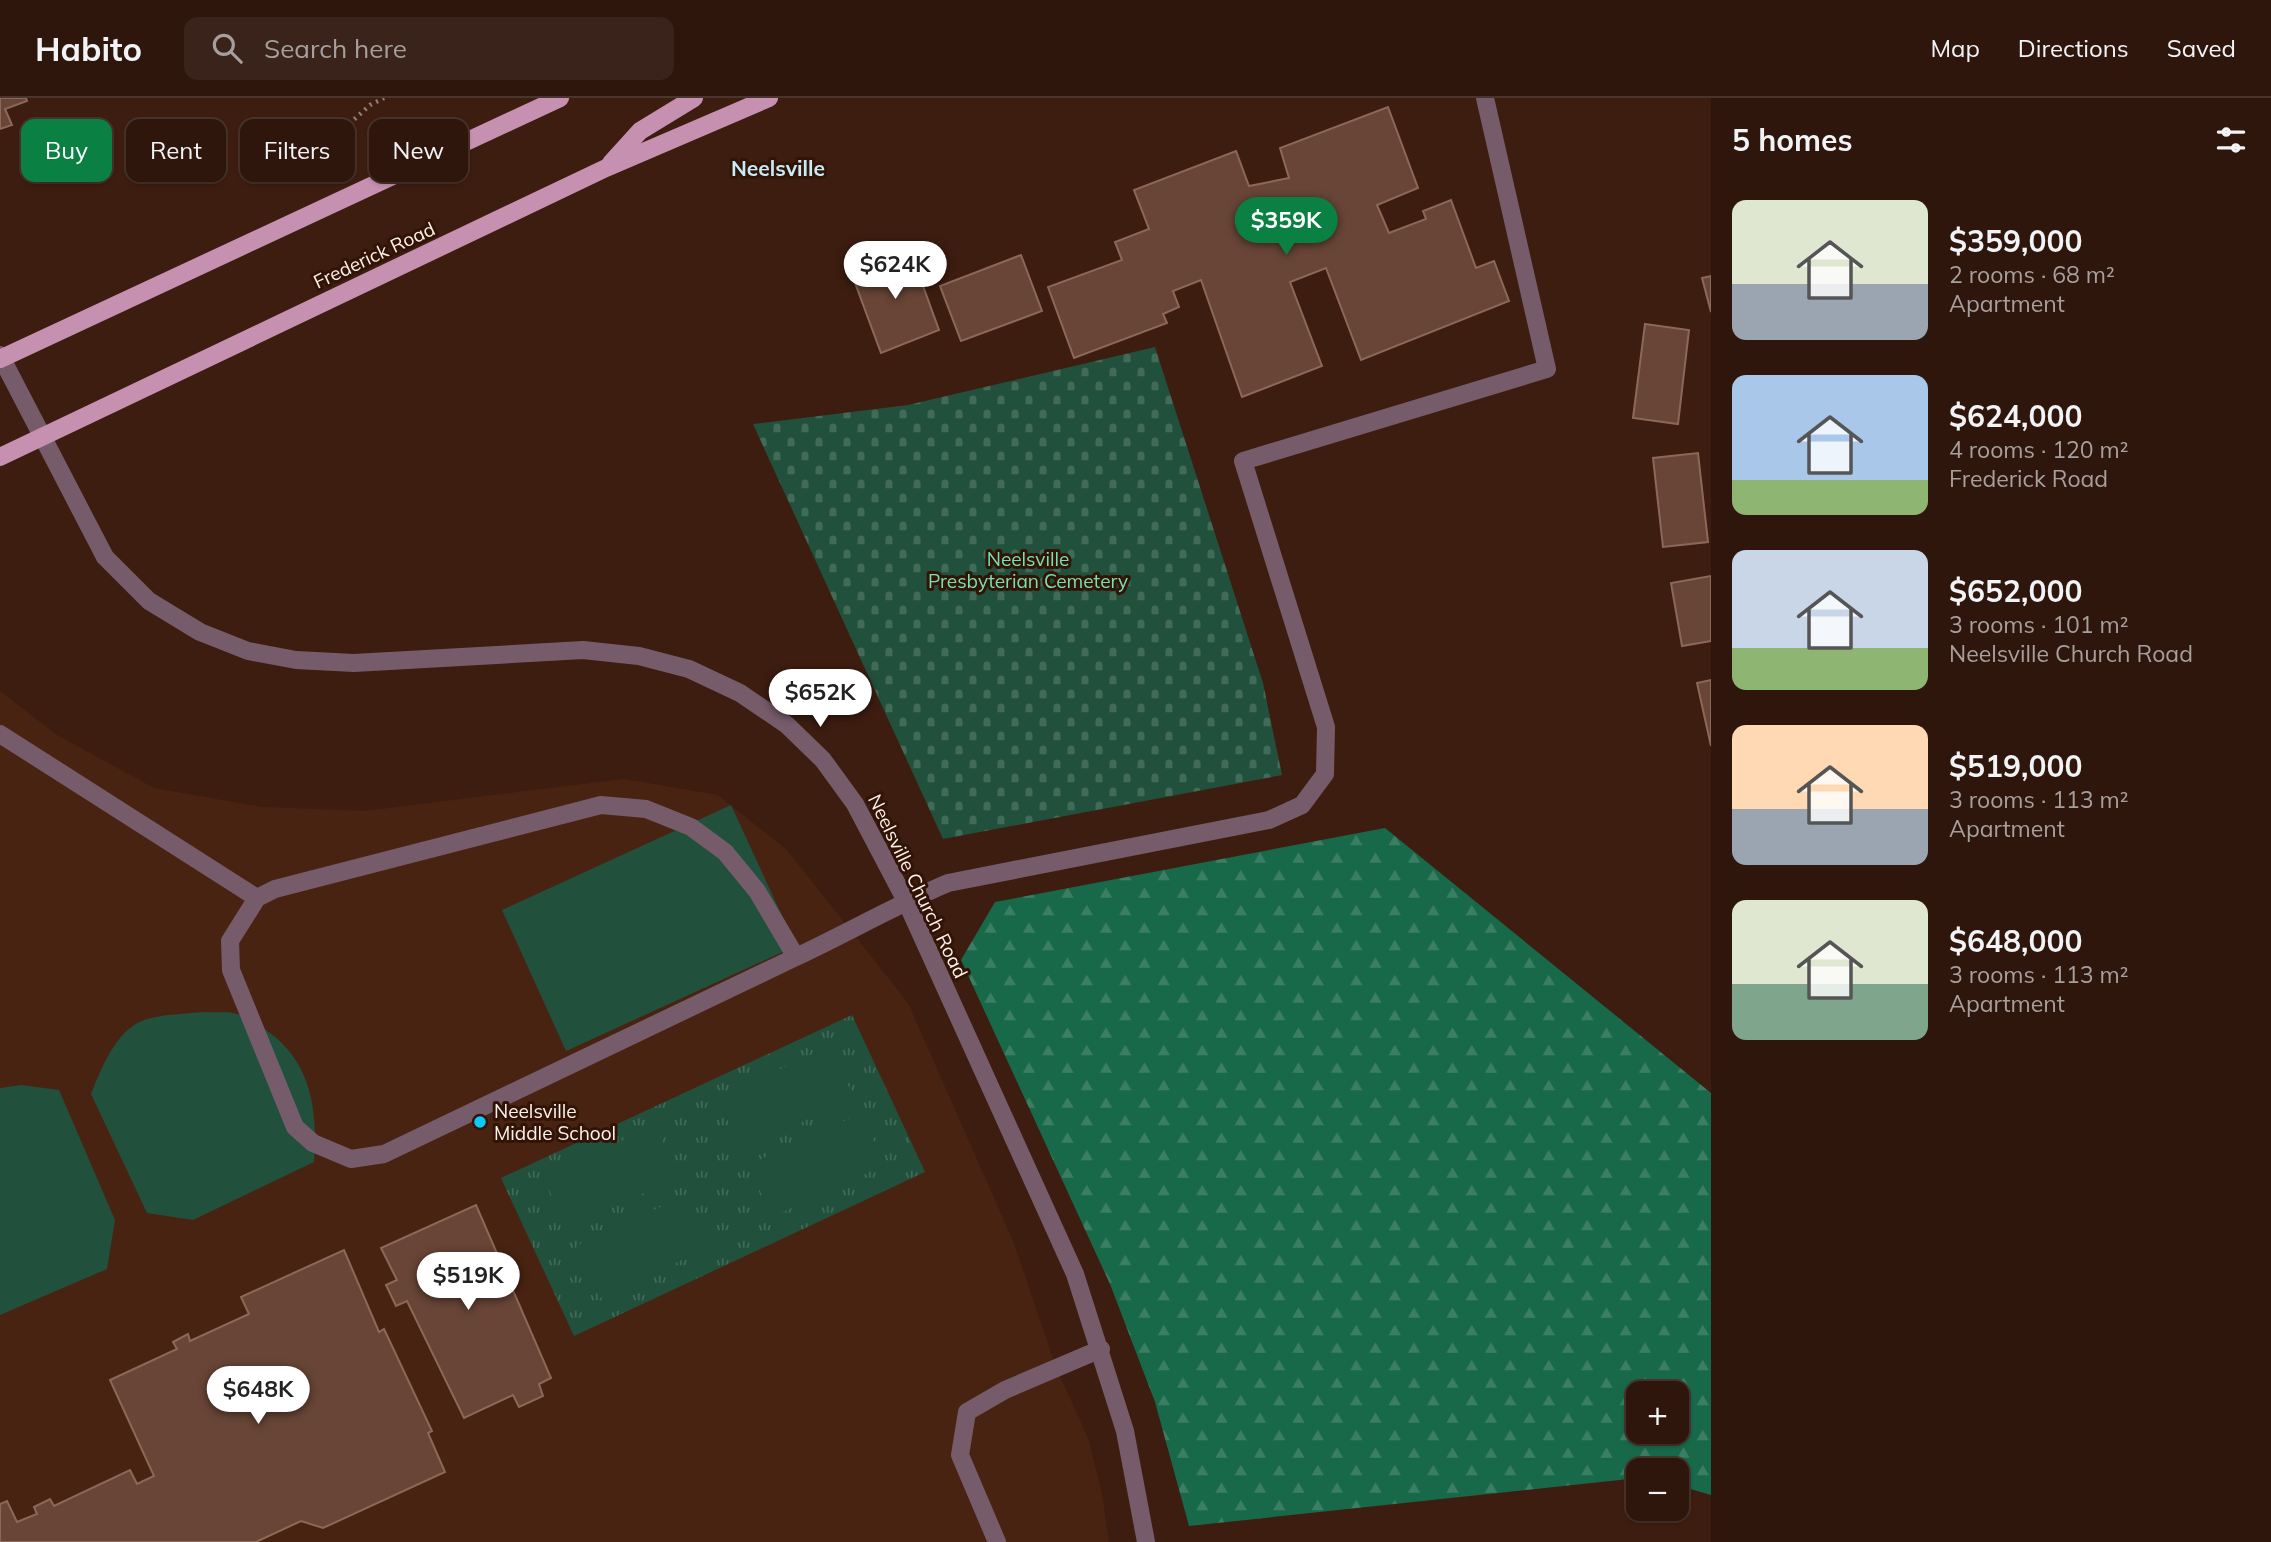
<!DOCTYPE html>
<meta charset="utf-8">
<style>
:root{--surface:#2e160c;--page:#3a231a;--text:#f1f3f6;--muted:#a79f9d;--line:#49352d;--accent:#0b8043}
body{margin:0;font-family:Mulish,sans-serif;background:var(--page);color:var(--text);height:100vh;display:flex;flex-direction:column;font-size:26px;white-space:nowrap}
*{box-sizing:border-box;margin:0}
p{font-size:23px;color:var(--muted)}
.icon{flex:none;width:38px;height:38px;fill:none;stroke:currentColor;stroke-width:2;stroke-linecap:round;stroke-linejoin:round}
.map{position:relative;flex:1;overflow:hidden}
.panel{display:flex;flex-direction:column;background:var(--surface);width:560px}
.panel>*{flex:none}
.top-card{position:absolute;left:21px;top:21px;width:665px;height:63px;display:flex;gap:14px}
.buttons{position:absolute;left:1626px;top:1283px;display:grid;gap:14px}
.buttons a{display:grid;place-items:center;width:63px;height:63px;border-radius:14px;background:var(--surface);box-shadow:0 2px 5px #0004,0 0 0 2px var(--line);font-size:35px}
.price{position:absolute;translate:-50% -60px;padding:0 16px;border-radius:24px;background:#fff;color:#222;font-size:23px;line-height:46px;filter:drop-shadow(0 2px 4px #0008)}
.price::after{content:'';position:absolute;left:50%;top:42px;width:21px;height:16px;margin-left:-10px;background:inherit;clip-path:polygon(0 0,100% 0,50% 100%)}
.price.selected{background:var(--accent);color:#fff}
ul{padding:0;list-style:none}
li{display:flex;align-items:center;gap:21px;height:175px;padding:0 21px}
li span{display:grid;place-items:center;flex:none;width:196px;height:140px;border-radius:14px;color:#555}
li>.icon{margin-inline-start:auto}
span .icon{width:84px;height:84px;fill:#fffc;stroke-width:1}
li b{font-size:30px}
h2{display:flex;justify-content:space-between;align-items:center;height:84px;padding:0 21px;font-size:30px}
.tag{padding:0 24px;border-radius:14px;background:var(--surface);box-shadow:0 2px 5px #0004,0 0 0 2px var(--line);font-size:24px;line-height:63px}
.tag.selected{background:var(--accent);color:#fff}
header{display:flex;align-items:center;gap:42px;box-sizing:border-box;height:98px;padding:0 35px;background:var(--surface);border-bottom:2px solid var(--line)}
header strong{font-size:33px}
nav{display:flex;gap:38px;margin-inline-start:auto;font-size:24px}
.search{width:490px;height:63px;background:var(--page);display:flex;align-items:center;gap:18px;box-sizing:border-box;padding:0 24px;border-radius:14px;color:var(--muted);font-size:26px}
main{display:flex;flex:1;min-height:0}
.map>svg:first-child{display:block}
</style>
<header>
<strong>Habito</strong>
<div class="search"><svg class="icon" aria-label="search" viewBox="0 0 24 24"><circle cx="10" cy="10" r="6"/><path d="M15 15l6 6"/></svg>Search here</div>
<nav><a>Map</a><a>Directions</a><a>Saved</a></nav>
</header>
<main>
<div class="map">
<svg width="1711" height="1444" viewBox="0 0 1711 1444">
<defs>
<pattern id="grass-tufts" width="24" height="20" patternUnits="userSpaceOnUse" patternTransform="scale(1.75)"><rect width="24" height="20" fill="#21503c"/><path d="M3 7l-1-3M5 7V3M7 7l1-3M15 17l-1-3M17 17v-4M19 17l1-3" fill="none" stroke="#426a58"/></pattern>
<pattern id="forest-firs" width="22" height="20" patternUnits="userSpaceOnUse" patternTransform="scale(1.75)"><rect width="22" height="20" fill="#18684a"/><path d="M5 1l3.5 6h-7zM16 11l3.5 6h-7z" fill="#3b7e64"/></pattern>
<pattern id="cemetery-stones" width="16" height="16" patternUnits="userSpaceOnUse" patternTransform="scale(1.75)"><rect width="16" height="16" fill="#21503c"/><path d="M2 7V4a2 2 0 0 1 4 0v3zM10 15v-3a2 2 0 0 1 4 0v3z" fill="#426a58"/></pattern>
</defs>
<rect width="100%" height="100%" fill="#3d1d10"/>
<!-- built -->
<path fill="#492312" d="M0,593L57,637L154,690L262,709L365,713L624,681L718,697L787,752L908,905L1013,1143L1056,1269L1088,1340L1102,1396L1109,1444H0Z"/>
<!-- grass -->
<path fill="url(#grass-tufts)" d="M852,917L925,1074L574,1238L501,1080Z"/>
<!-- forest -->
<path fill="url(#forest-firs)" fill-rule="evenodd" d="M1385,730L1711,995V1397L1677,1387L1676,1372H1638V1380L1189,1428L1155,1304L1110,1186L961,862L995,804ZM1638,1295H1676V1334H1638Z"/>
<!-- cemetery -->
<path fill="url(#cemetery-stones)" d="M1155,249L1263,585L1282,677L943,741L753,326L908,307Z"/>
<!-- garden -->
<g fill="#21503c">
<path d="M731,707L796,848L566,953L502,812Z"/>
<path d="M204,914C215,915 227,913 237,916C245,918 254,925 261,929C311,959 318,1011 314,1064L193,1122L147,1115L91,996C101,971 116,932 144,922C163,916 184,916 204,914Z"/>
<path d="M830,948L854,1000L741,1052L718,1000Z"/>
<path d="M21,987L59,992L115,1122L107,1171L0,1217V990Z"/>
<path d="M861,1015L885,1067L772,1119L748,1067Z"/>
<path d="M655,1027L679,1079L567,1130L543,1079Z"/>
<path d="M688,1096L712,1148L600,1200L576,1148Z"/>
</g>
<!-- building -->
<g fill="#684536" stroke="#8d6859" stroke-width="2">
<path d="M0,0H26L27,3L5,11L12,27L0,31Z"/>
<path d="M1388,9L1418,90L1377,107L1389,135L1426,121L1423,113L1451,102L1476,170L1494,163L1509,203L1361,262L1326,170L1290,184L1322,268L1242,299L1201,182L1173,193L1179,209L1163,216L1167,225L1074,260L1048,189L1122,162L1115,144L1149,131L1134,92L1236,53L1249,88L1289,80L1280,50Z"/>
<path d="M910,152L939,232L881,255L851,174Z"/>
<path d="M1021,157L1042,213L961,243L940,188Z"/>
<path d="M1711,178V214L1702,180Z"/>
<path d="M1645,226L1689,232L1678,326L1633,320Z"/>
<path d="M1698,355L1708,444L1663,449L1653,360Z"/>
<path d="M1711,478V543L1682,548L1671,485Z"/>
<path d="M1711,582V648L1697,585Z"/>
<path d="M476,1107L551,1280L539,1286L543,1298L519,1309L513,1297L464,1320L407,1203L396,1208L386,1187L397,1182L381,1150Z"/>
<path d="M344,1152L379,1234L384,1231L432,1333L428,1335L445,1374L323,1430L301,1423L256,1444H0V1406L7,1403L17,1424L37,1416L34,1409L50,1401L54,1408L130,1372L137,1386L154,1378L110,1282L177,1251L173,1244L188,1236L190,1243L249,1216L241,1199Z"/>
</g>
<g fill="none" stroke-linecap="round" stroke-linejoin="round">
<!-- path -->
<path stroke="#967f75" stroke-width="4.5" stroke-dasharray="2 5" stroke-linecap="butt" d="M308,72L331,55L347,28L370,7L384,0"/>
<!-- minor -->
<g stroke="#765c6b" stroke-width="18">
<path d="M0,257L105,459L149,503L200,534L248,553L296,562L354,565L583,552L639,558L689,571L740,595L787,627L823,662L855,706L906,803L1075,1176L1125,1333L1146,1444"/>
<path d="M0,636L257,800"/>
<path d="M796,859L757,793L725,754L691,729L646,711L601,707L275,791L257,800L230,843L231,872L295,1029L313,1045L351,1061L384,1056L796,859C847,835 896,807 948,785L1269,722L1302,707L1325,676L1326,629L1243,363L1547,271L1485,0"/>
<path d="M997,1444L960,1357L967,1314L1005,1292L1101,1251"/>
</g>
<!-- major -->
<g stroke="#c690b0" stroke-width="18">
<path d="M611,65L640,33L694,0"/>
<path d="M0,261L560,0"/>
<path d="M0,359L606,70L769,0"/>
</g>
</g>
<!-- markers -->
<circle fill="#0ccafa" stroke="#321407" stroke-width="2.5" cx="480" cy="1024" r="7"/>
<g text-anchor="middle" stroke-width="6" stroke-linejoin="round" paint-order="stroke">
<!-- street labels -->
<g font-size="19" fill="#fef1eb" stroke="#321407">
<text transform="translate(374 157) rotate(-25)" y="7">Frederick Road</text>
<text transform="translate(918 788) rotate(64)" y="7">Neelsville Church Road</text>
</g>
<!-- park labels -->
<g font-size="19" fill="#78e1b2" stroke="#321407">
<text x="1028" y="468">Neelsville<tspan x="1028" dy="22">Presbyterian Cemetery</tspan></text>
</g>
<!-- poi labels -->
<g font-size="19" fill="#fef1eb" stroke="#321407" text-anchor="start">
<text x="494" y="1020">Neelsville<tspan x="494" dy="22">Middle School</tspan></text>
</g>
<!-- neighbourhood labels -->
<g font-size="21" font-weight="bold" fill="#c8ebf8" stroke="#321407">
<text x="778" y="78">Neelsville</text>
</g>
</g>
</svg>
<div class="buttons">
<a>+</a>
<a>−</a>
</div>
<b class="price selected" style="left:1286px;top:159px">$359K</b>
<b class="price" style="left:895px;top:203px">$624K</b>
<b class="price" style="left:820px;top:631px">$652K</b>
<b class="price" style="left:468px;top:1214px">$519K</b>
<b class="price" style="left:258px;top:1328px">$648K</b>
<div class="top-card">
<a class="tag selected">Buy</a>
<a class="tag">Rent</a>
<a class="tag">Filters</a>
<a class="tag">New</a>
</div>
</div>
<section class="panel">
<h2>5 homes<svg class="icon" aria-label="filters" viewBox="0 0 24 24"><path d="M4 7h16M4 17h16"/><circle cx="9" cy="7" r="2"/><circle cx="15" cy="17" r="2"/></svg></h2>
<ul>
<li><span style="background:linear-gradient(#dfe7d0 60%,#9aa5b1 0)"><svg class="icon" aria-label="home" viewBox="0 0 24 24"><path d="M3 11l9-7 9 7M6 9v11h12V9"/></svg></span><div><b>$359,000</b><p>2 rooms · 68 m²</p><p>Apartment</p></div></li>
<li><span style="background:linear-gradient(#a9c7e8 75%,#8fb573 0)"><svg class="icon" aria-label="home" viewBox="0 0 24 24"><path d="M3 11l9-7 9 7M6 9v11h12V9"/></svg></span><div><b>$624,000</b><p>4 rooms · 120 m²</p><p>Frederick Road</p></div></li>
<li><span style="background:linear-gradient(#c9d6e8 70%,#8fb573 0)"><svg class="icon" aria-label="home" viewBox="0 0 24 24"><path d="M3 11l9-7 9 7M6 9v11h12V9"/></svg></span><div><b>$652,000</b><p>3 rooms · 101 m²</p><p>Neelsville Church Road</p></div></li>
<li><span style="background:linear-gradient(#ffd9b3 60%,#9aa5b1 0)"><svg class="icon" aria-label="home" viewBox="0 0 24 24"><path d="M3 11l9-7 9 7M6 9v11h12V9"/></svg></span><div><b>$519,000</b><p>3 rooms · 113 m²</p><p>Apartment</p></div></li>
<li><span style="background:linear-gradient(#dfe7d0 60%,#7fa58c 0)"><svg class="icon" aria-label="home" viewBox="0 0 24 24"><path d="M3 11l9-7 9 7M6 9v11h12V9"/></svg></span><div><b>$648,000</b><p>3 rooms · 113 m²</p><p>Apartment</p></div></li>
</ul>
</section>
</main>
